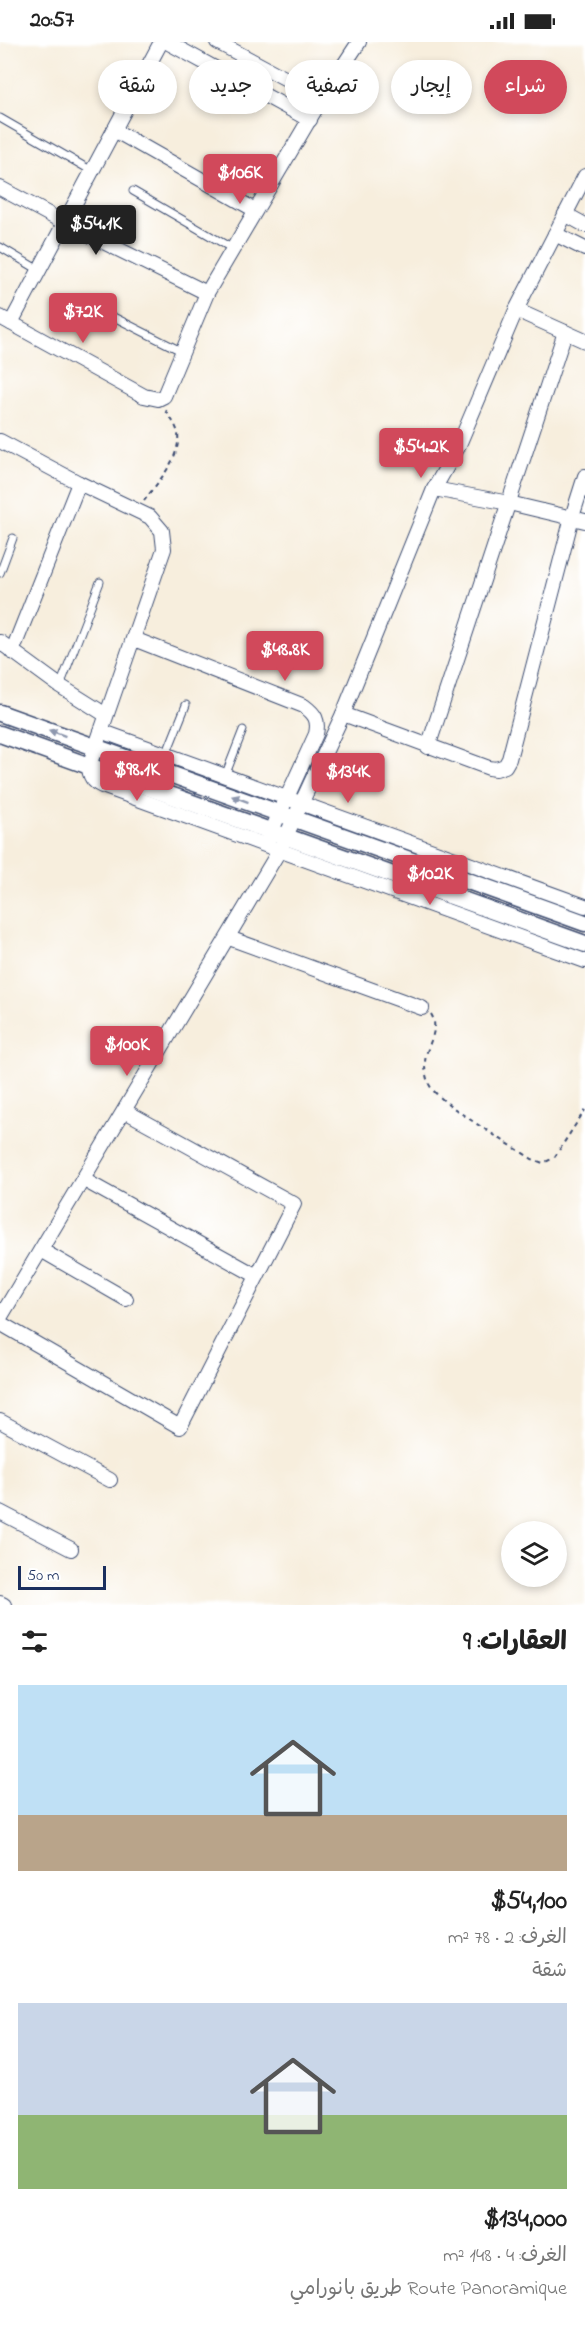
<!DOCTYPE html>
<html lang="ar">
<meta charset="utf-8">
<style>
:root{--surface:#fff;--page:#f6f6f6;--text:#222;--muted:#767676;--accent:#d1495b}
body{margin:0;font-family:"Indie Flower","Playpen Sans Arabic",sans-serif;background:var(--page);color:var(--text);direction:rtl;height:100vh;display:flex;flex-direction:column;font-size:22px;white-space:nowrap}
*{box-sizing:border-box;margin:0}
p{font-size:20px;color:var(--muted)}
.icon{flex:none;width:33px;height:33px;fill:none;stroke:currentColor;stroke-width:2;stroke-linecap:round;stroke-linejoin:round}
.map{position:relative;height:1563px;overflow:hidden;direction:ltr}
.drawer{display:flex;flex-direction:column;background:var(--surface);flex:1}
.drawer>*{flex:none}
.top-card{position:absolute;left:18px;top:18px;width:549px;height:54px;direction:rtl;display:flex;gap:12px}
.controls{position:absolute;left:501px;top:1479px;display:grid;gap:12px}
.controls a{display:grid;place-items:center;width:66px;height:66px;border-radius:50%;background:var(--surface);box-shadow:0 3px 9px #0003;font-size:30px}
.scale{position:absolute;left:18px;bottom:15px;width:88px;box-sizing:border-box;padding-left:6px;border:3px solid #1b2f5e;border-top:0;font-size:16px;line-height:21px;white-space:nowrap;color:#1b2f5e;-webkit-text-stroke:4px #fff;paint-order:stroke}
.price{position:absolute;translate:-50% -51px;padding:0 14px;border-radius:6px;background:var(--accent);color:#fff;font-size:20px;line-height:39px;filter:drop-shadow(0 2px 3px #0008)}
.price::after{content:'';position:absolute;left:50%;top:36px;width:18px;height:14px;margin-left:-9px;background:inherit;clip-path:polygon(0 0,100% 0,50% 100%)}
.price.active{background:#222;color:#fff}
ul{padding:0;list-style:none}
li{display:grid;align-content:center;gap:12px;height:318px;padding:0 18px}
li span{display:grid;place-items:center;height:186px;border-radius:0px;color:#555}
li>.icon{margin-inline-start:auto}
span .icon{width:108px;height:108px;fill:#fffc;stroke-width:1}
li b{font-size:26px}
h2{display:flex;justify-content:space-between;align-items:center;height:72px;padding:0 18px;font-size:26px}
.pill{padding:0 21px;border-radius:27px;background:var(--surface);box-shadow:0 3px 9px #0003;font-size:21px;line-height:54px}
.pill.active{background:var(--accent);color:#fff}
.status{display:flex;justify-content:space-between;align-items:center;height:42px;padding:0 30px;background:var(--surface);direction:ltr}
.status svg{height:16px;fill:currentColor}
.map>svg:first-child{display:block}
</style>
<div class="status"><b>20:57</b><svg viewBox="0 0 49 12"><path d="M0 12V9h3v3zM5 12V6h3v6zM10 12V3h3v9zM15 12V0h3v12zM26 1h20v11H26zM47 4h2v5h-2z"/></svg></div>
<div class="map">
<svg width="585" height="1563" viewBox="0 0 585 1563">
<rect width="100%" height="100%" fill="#fff"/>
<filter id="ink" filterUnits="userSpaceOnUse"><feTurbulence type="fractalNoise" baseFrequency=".0167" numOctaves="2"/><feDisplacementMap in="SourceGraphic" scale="12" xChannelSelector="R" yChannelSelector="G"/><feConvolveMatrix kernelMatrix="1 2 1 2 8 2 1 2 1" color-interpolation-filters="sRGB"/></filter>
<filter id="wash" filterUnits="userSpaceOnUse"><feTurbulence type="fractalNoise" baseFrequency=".008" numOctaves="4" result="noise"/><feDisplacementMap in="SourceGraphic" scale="24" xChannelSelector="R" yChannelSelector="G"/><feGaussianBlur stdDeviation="1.35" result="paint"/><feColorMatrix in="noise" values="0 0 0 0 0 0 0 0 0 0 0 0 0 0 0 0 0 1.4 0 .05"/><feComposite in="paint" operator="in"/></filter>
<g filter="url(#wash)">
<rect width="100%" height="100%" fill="#f7eedd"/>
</g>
<g filter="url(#ink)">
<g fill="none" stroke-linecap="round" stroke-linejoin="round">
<!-- service casing -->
<g stroke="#3c4c71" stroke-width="9">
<g id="service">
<path d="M0,76L92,129"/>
<path d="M133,149L233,207"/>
<path d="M0,205L39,228"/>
<path d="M80,258L183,310"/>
<path d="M0,531L13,496"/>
<path d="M60,644L100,540"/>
<path d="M166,713L186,663"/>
<path d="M225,734L243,688"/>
</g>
</g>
<!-- minor casing -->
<g stroke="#3c4c71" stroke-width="16">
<g id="minor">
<path d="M167,0L310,78"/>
<path d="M217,0L322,56"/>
<path d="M114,88L255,168"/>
<path d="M0,146L65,181L207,251"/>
<path d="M565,172L585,183"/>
<path d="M555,192L585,207"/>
<path d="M516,268L585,299"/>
<path d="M0,275L144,354L158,357L164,354L207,251L322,56L359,0"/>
<path d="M11,281L161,0"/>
<path d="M0,399L79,441L150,475L162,489L164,507L89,724C89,734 93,740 102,744L585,919"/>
<path d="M434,447L509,461L585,479"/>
<path d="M134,597L304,664C315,672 319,678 316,692L267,799"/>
<path d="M0,600L60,644L106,673"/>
<path d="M12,610L79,441"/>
<path d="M343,672L489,726L496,727L505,724L509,717L572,475L585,434"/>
<path d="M101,689L585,864"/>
<path d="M428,705L565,290"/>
<path d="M229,896L422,966"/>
<path d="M84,1138L257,1234"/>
<path d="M41,1208L126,1257"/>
<path d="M0,1276L279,809L343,672L434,447L458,405L516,268L585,134"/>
<path d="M0,1281L180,1385L294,1162L125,1069"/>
<path d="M0,1379L110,1438"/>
<path d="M0,1470L71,1507"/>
<path d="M0,1561L4,1563"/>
</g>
</g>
<!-- tertiary casing -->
<g stroke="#3c4c71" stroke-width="19">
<g id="tertiary">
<path d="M0,671L585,881"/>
<path d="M0,692L585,902"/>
</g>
</g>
<!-- path -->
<g stroke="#3c4c71" stroke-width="2" stroke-dasharray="4.5 4.5" stroke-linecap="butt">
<path d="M144,459C157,441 181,416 178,392C177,384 169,374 165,367"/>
<path d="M431,972C441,988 425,1005 425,1021C425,1029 426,1037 430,1044C441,1063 510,1102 532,1117L543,1121L554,1116L585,1068"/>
</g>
<!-- service -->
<use href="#service" stroke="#fff" stroke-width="7"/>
<!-- minor -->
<use href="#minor" stroke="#fff" stroke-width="14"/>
<!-- tertiary -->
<use href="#tertiary" stroke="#fff" stroke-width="16"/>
</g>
<!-- one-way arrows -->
<defs><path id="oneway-solid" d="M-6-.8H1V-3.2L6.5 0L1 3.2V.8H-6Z" transform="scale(1.5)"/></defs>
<g fill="#8d97ae">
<use href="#oneway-solid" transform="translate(57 691) rotate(-160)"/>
<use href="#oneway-solid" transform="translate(240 757) rotate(-160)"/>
</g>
</g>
</svg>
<div class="controls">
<a><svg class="icon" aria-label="layers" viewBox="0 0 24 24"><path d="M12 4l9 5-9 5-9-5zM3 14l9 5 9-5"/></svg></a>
</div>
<div class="scale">50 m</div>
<b class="price" style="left:240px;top:163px">$106K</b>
<b class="price active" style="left:96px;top:214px">$54.1K</b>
<b class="price" style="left:83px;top:302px">$72K</b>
<b class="price" style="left:421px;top:437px">$54.2K</b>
<b class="price" style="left:285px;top:640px">$48.8K</b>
<b class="price" style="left:137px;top:760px">$98.1K</b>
<b class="price" style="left:348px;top:762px">$134K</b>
<b class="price" style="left:430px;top:864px">$102K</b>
<b class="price" style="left:127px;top:1035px">$100K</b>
<div class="top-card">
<a class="pill active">شراء</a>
<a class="pill">إيجار</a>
<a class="pill">تصفية</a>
<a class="pill">جديد</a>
<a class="pill">شقة</a>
</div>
</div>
<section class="drawer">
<h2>العقارات: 9<svg class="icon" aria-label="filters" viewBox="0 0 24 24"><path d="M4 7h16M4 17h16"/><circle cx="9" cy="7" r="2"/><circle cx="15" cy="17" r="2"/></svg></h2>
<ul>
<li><span style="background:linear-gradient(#bfe0f5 70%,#b9a48a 0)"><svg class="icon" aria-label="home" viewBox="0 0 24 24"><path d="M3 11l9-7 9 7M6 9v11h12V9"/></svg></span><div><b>$54,100</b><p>الغرف: 2 · 78 m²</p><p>شقة</p></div></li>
<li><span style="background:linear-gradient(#c9d6e8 60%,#8fb573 0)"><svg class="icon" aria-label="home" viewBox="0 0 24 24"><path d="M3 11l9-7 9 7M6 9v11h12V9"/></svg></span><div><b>$134,000</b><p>الغرف: 4 · 148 m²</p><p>Route Panoramique طريق بانورامي</p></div></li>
</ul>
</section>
